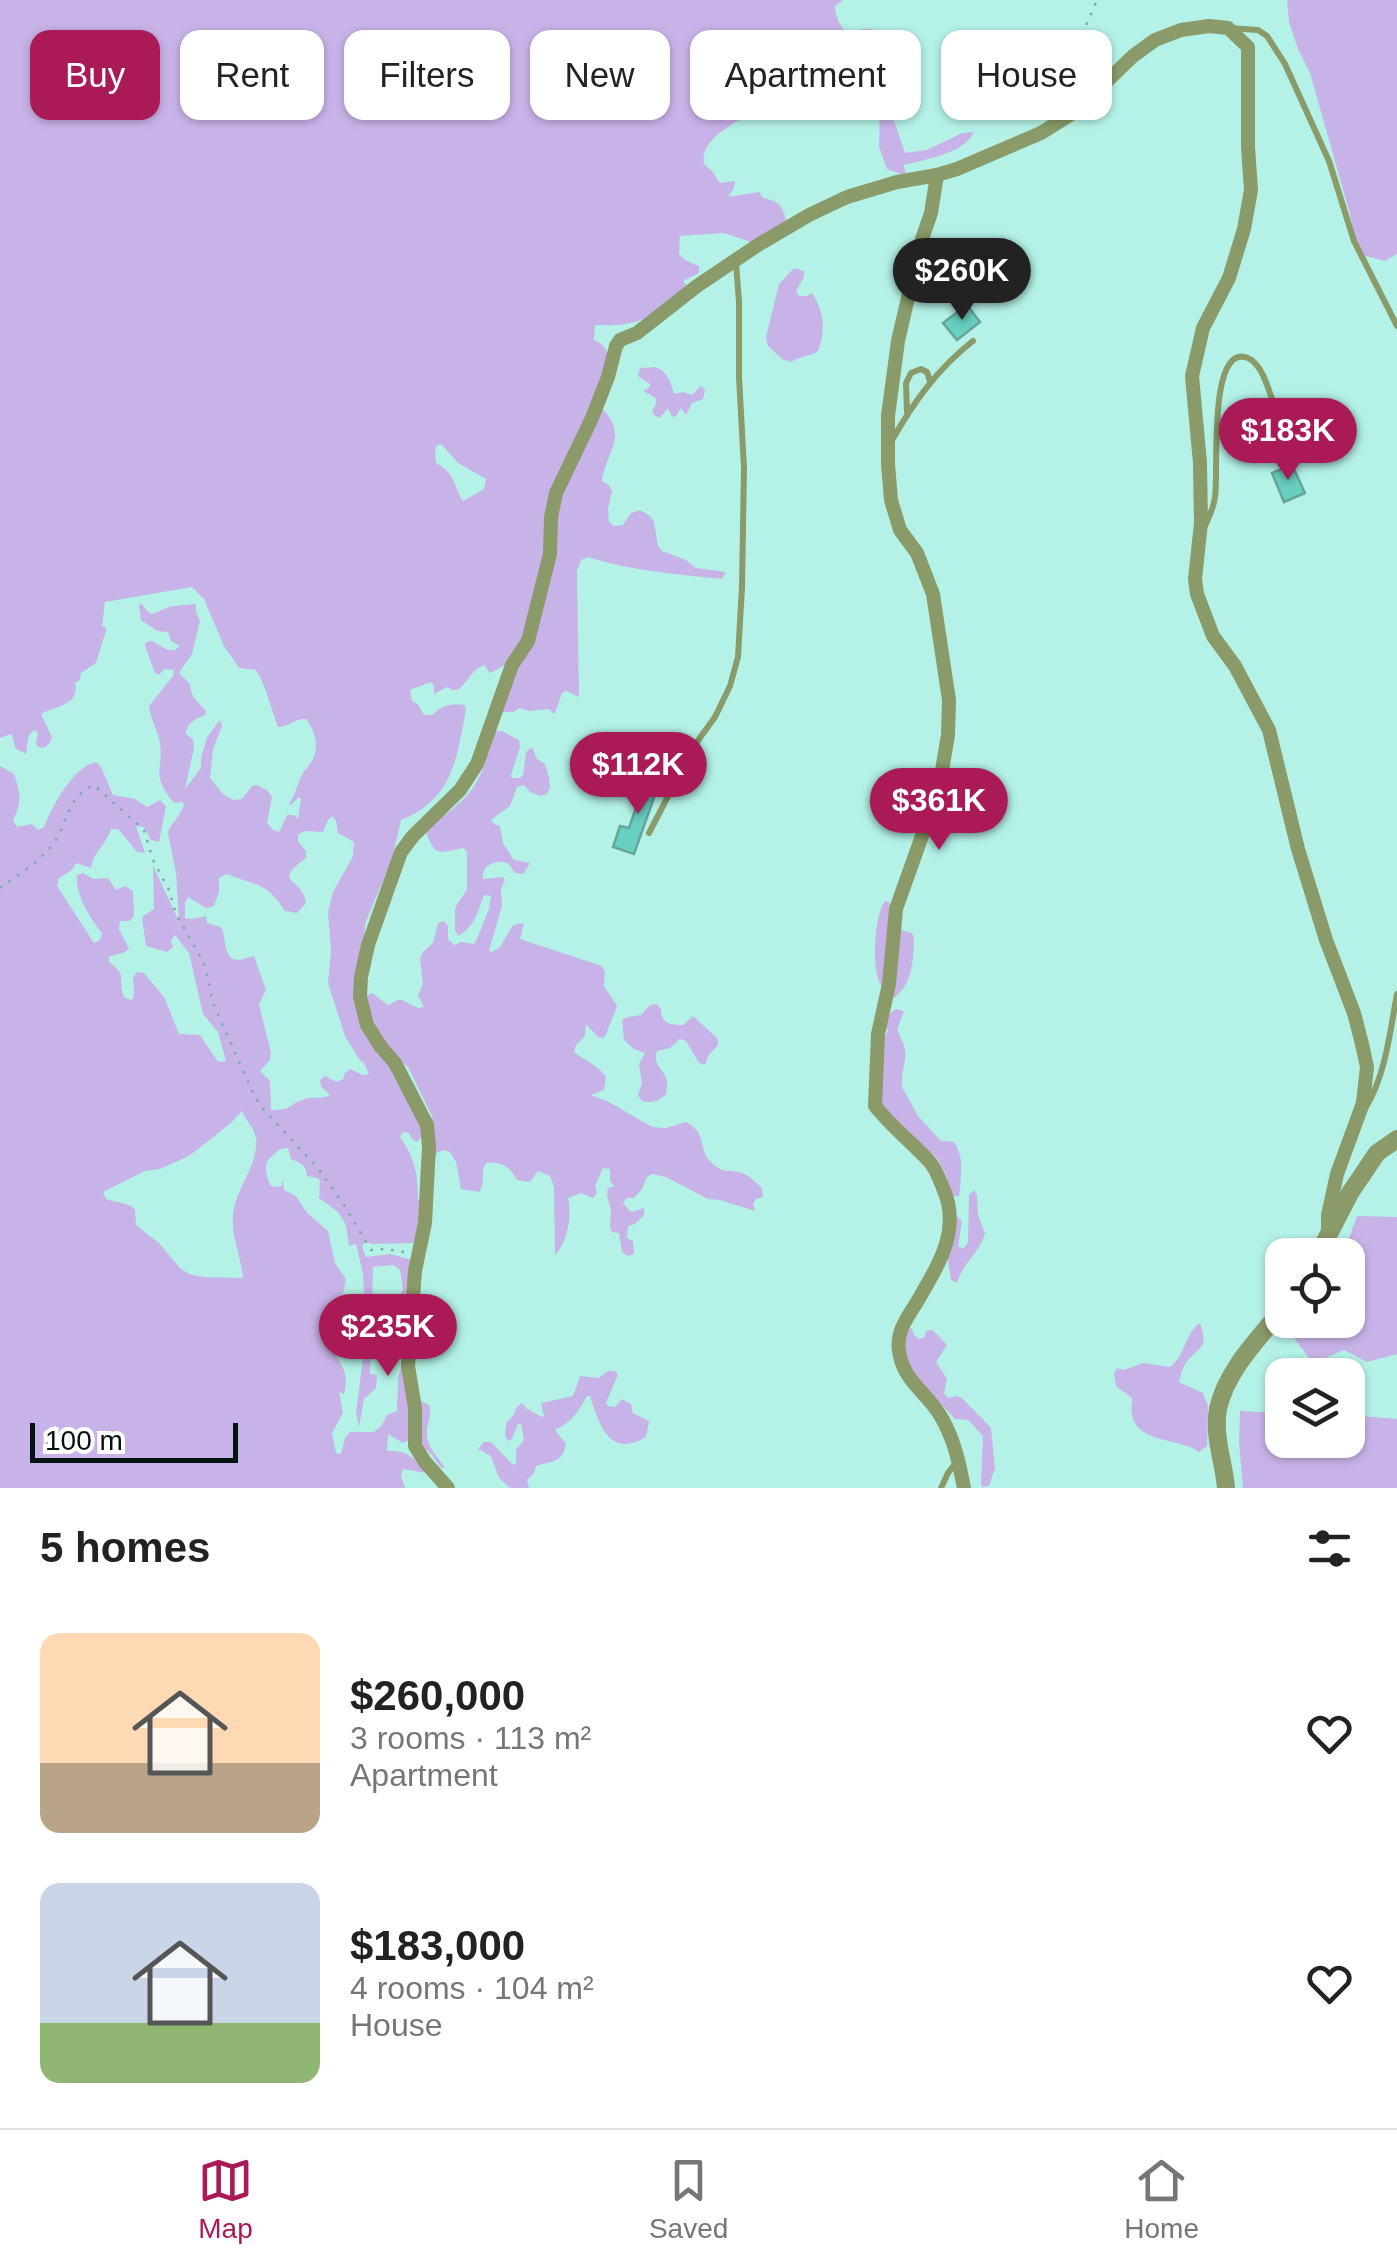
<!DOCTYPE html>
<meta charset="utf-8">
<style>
:root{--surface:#fff;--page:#f6f6f6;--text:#222;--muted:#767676;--line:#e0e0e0;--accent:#aa1a56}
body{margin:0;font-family:Arial,sans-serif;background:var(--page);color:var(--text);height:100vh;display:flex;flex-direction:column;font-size:38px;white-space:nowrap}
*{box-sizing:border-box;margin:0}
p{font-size:32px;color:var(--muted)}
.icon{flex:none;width:55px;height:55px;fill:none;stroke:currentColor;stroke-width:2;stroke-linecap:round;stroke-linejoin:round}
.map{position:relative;height:1488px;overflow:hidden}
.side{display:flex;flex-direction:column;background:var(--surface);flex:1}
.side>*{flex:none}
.top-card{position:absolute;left:30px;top:30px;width:1338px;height:90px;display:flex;gap:20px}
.controls{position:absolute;left:1265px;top:1238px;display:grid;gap:20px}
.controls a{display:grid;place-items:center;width:100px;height:100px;border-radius:20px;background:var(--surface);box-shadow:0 2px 8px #0004;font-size:50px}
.scale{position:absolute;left:30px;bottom:25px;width:208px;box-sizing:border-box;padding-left:10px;border:5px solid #001310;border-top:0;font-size:28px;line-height:35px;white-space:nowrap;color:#001310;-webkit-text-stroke:8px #fff;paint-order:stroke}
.price{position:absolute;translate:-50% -85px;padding:0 22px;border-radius:35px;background:var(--accent);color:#fff;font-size:32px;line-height:65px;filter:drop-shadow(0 2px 5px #0008)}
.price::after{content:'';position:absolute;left:50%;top:60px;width:30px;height:22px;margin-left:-15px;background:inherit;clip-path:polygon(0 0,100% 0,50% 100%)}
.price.selected{background:#222;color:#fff}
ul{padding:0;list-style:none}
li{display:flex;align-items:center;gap:30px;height:250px;padding:0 40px}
li span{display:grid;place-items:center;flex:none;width:280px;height:200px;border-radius:20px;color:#555}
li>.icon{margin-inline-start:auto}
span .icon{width:120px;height:120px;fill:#fffc;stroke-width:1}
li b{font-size:42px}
h2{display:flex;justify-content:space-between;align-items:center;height:120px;padding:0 40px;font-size:42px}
.tag{padding:0 35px;border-radius:20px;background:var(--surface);box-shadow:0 2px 8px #0004;font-size:35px;line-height:90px}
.tag.selected{background:var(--accent);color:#fff}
.tabs{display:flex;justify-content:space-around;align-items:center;height:140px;border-top:2px solid var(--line);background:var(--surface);font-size:28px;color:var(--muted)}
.tabs a{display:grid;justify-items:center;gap:5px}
.tabs .selected{color:var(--accent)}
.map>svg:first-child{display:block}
</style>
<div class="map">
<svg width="1397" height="1488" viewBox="0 0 1397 1488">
<rect width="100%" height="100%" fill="#b4f2e7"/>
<!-- green -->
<g fill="#c8b3e8" fill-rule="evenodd">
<path d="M0,0H843L835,6C835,20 844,32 856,41L862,37V29H871L878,33C881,46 887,54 888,68H873L867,76L893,75L901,91L886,97L905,153L927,150L962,133L974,132C964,154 926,159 904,165L906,176L887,169L879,147L880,104L859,85L831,79C814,91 792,85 775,98C768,104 768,111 760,117C753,119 743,118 736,122C721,131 700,145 704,164L712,171L720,183L735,181L734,188L728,197L759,192L763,198C777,201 783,205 786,220L782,226L751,242L724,233L680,236L679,254L685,260L699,266V273L683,281L686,285C674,301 650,320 630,323C619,326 607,325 595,325L594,340C620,350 605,385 600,406C630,437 607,447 602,481L609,485L612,491L608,509L609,522L614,526L623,525L631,513L640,510L650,516L654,522L658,546L662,551L686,560L696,568L726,572L722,579C676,574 631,571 588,557L581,560L577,571L579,697L566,691L562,693L555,713H552L550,709L528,711L520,708L513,712H502L505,665L490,673L484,665C471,670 468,682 458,690H452L447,687L434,694V686L431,682L410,690L412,701L418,704L424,715H433C442,704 452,704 465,705L466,710C456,760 454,798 401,820L392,859L366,921L355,1000L398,1074L421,1124V1137L417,1142L412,1139L409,1133L403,1132L400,1137C415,1158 418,1174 418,1200L422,1202L416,1240L413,1243L373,1244L366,1242L362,1246L366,1257L390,1254L412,1260L408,1304L404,1309L398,1300L403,1289L400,1270L393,1265L373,1267L370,1374L377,1375L376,1388L364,1399L359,1427L356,1412L366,1336L363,1274L356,1244L349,1246L346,1225L338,1212L319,1198L320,1181L318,1178L307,1176C306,1165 301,1163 291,1159L288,1148L280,1149C277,1152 268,1159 267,1162C264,1168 268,1181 271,1186L281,1187L283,1180L284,1190L296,1196L307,1213L328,1231L335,1263L346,1279L332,1345C337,1364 351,1368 344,1394L339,1392L343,1413L332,1433L336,1453L341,1454L345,1438L350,1432H374L382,1425L387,1415L397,1411L398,1378L401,1367H405L417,1399L429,1405C432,1417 428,1419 427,1430C425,1446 438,1456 445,1468H441L432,1455L413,1438L403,1443L388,1434L387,1451C408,1450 414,1457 426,1473L403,1469L401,1475L405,1488H0V766L14,774C21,795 22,801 13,821L17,827L32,824L38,830L44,827C52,806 73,767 96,762L101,767L113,795L135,799L147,807L160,800L166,806L159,842L151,840L144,827L136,826L145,853L137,852L118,829H111C106,845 93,852 91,868L76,863L72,870L59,878L57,886L94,943L100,940L102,933C90,919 75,894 77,875L83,873L93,879L108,878L116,890L125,886L133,891L134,917L129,921H120L119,929L129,949L123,953L109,956V962C131,978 115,981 125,998L132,1000L134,993L133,978L137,972L144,973L164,997L179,1034L200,1035L218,1062L226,1061L218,1032L203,1014L189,953L175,935L171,941L173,947L167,952L146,946L142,917L154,909L153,866L179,921L176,873L168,833C169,825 180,817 184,805L182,802L174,803C148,772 166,769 159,739C156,727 150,718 149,706L173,676L174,670L164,669L159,675L155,673L145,646L146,642L152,641L168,650H175L180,646L171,641L168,632L157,631L141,620L139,606L141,603L148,612L152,614L172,606L196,604V612L200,621L192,654L179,673L189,683L193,697L206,711L205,715C196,719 186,723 186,734L193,739L194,748L185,789L201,768V758L207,737L220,720L222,726L213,749L210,778L222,793L233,800L242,799L252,786L257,785L267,790L272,797L267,823L273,830L279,832L287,815H294L298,819L301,799L299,797L291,805L289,804C296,794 297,784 303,773C306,768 311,764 313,759C319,745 315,730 306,719C295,718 289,727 278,727C271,709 266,686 256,670L239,668L224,646L204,599L192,587L105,602L102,626L106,628V631L96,663L81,673L80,680L75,683C80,706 55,706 41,714L52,737L49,744L44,748L38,747L36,743L38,733L35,730C26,734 28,746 26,754L15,748L12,734L0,738ZM441,444L458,463L486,479L484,489L463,501C452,484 456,474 436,463L435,452L437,445ZM333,816L336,821L338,833L354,842L353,856L333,892L328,912L331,951L328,983L345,1036L359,1059L364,1063L369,1074L363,1075L350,1069L345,1073L343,1079L337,1082L325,1076L320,1080L321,1086L330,1095C321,1100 314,1096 305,1099C288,1104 294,1110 271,1110L270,1081L260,1071L270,1060L271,1053L259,1004L266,990L254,956L240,960L232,959C222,947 227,940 221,927L207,923L206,916L192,919L185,918V903L188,897L206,908L214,906L219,892V878L227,874C255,886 266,881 285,911L297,913L306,903C303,877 270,884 306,858V851L298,841V835L304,831L323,832L328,820ZM242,1111C245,1120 255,1128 256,1139C258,1167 236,1187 233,1215C231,1237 241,1256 243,1278L203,1277L189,1274L180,1268L160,1244L136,1225L135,1209L129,1205L106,1199L103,1192L145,1171L160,1169L189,1156L231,1123Z"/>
<path d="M1287,0H1397V254L1385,261L1358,254L1350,214L1310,73L1298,49L1289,22Z"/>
<path d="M794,268L804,271V277L796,291L799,296H807L812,293C824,311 826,330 818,351C809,357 800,356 791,362L782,359L768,346L766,337L779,284Z"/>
<path d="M656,367C668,372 671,383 674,394L683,392L692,395L701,386L705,390L703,399L692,403L686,415L681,408L676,416L672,417L668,408L660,418L655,416L652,411L656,404V398L643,391L650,387V384L638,376L640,368Z"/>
<path d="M494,731H502L519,740L520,747L511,775L512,778H520L523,775L526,752L532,747L537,759L545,764L549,778L550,788L547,794L540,796L530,792L524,785L517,787L510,806L491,820L494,824L500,826L503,843L514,860L530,863L523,874L515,873L508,863C496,859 481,865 483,879L503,877L505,880L501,889L502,906L489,951L492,952L500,947L513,925L524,923L520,939L602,966L605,972L604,986L617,1006L605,1037L599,1038L586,1024L585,1036L576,1045L574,1052C584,1060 600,1067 606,1077L604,1090L591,1095L609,1102L652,1127L666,1128L686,1122C708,1134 697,1148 711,1162C725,1176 729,1168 742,1173C749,1175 756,1183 762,1188L763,1197L756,1199L753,1204L755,1211L720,1200L708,1199L666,1177L652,1174L647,1177L642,1189L634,1198H627L623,1203L631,1212L644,1208V1215L635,1224L628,1226L627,1238L633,1241L634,1254L628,1256L622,1252L619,1233L612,1232C608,1224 611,1222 611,1213C611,1204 605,1198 608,1188L614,1186L610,1181V1169L603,1168L595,1186L597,1193L593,1198L581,1193L568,1198C572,1215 568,1242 555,1255L554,1187L550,1176L538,1171L530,1182L517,1180C509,1166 503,1162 486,1163C480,1172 486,1183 479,1192L461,1189L456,1162L450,1152L443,1150L437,1153L432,1165L434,1139L432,1116L408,1067L387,1051L374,1035L366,996L372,993L388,1005L400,999L418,1008L424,1007L418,995L423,984L420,959L423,952L433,943L438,923L444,921L448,926V939L454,945L461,942L474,944L476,941L489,909L491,896L484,895C478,911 475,927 458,936L455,930V910L457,904L467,890V851L463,848C437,853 436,858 425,830C448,812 470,800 482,771C487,758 488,743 494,731Z"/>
<path d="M885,901L890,903L888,923L893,927L912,933L914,939C913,962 913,983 894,998L888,997C884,990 878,982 877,974C873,957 875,914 885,901Z"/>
<path d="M657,1004L661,1009C661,1024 671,1025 683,1025L693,1016L718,1039V1045L708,1056L705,1065L699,1063L686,1041L680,1039L670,1048L657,1051C652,1065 664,1068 667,1081C668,1085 666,1090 666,1094C658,1102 652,1103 642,1101L638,1095L642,1083L639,1064L645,1053L634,1049L624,1040L622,1020L628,1017L641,1015L650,1005Z"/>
<path d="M896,1009L904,1011L897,1030C913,1060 901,1058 902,1087L918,1116L941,1141L954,1142C965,1158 961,1177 959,1196H952L946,1175L936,1157L883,1111L876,1054L888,1031L885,1025C887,1017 889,1013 896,1009Z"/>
<path d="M974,1190L977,1195L978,1215L985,1233C980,1253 963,1262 957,1283L951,1280L947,1255L953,1243L957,1216L962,1221L958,1247L964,1248L968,1242L969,1195Z"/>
<path d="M1357,1216L1397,1217V1354L1367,1362L1344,1350L1313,1363L1291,1334L1299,1320L1333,1322L1335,1320H1348V1255H1343Z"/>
<path d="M1200,1323C1207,1346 1204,1344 1189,1359C1183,1365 1181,1374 1179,1382L1203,1393L1208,1406L1207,1446L1199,1452C1181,1438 1139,1444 1132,1416C1131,1410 1132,1404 1132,1398L1116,1386L1114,1374L1117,1368L1124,1370L1143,1363L1170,1367C1185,1356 1185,1333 1200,1323Z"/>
<path d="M912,1328L914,1335L919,1339L925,1337L926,1331L933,1330L947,1345L936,1362L947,1379L944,1394L949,1398L956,1396L962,1398L991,1428L995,1468L989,1486L982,1487L981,1483L983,1436L968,1420L955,1419L911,1371L905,1352V1332Z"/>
<path d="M608,1371H615L618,1375L606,1403L608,1406L615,1407L622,1399L631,1404L633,1413L649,1421L646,1437C609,1459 599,1424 590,1396H587C579,1411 572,1422 555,1430L566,1444C563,1463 551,1461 536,1466L534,1473L527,1480L529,1488H510L499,1478L491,1456L478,1449L484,1442H491L513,1465L516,1463V1450L524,1440L521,1424H518L512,1439L508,1441C502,1434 507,1429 506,1423L513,1416L517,1407L522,1403L527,1409L542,1417L544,1416L541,1403L573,1396L580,1376L599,1378Z"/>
<path d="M1240,1411L1282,1413V1440H1348V1415L1397,1419V1488H1243L1239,1442Z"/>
</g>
<!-- building -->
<g fill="#68d0c0" stroke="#68a49a" stroke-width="2.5">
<path d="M967,305L980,322L957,340L943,323Z"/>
<path d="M1292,465L1305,493L1284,502L1272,473Z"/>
<path d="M648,773L661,778L634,854L613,847L620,826L629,828Z"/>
</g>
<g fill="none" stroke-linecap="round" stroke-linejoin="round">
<!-- path -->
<g stroke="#7aaaa2" stroke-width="2.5" stroke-dasharray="2.5 8" stroke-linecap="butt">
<path d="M1037,117C1042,101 1055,90 1063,75C1076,51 1086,25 1097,0"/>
<path d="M0,888C17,876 36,864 50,848C69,826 64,799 94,785L144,830L153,860L169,890L176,914L203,961L209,981L212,1001L253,1093L262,1108L318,1168L344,1205L371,1250L386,1249L404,1252"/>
</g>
<!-- service -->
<g stroke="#8a9a68" stroke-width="6">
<path d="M1229,28L1258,30L1267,36L1285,64L1329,161L1354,241L1397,326"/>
<path d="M907,412L906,383L911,373L921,369L927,372L930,381"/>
<path d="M891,442C913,403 937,369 973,341"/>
<path d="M1205,526C1209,517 1214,507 1215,497C1219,476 1207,342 1248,358C1255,361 1259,367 1263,375C1275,402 1281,429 1283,458"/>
<path d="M649,833L694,746L715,717L730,686L738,657L742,587L744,468L739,377V302L736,263"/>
<path d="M1366,1107C1386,1074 1390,1031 1397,994"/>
<path d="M941,1488L948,1473L958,1460"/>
</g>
<!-- minor -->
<g stroke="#8a9a68" stroke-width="14">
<path d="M937,175L931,213L921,242L898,341L888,416V464L891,500L900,530L917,553L933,594L949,700L948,735L939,788L896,909L889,984L878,1034L875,1106C891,1126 911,1142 929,1161C936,1169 939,1178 943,1188C962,1230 938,1265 917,1302C907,1318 896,1332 899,1351C903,1381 927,1393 940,1415C954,1438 959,1462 964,1488"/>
<path d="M448,1488L425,1462L415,1446V1408L408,1366L415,1271L425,1223L429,1146L427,1125L395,1063L381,1047L367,1025L360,997L361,977L368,945L401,852L413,836L460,790L477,764L512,665L528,641L550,554L551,517L556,493L592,418L608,377L616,346L620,340L637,333L697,286L758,245L809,215L847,197L897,182L937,175L957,169L1041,133L1076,111L1133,56L1155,40L1181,30L1209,26L1228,28L1248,47V147L1251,190L1244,229L1229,278L1203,328L1192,376L1200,463L1201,523L1195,579L1197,594L1213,636L1235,666L1269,730L1298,849L1326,940L1354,1013L1362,1044L1367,1067L1363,1103L1337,1174L1328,1215V1235"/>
</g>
<!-- tertiary -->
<g stroke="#8a9a68" stroke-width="18">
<path d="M1318,1255L1350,1193L1377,1153L1397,1139"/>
<path d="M1226,1488C1224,1463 1213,1435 1218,1409C1226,1371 1258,1339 1282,1310"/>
</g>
</g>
</svg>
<div class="controls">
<a><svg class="icon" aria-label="locate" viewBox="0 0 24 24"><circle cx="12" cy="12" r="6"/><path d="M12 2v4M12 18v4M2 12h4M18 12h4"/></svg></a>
<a><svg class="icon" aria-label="layers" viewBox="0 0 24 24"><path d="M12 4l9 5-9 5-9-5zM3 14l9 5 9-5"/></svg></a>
</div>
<div class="scale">100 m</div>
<b class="price selected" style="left:962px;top:323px">$260K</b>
<b class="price" style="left:1288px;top:483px">$183K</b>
<b class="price" style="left:638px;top:817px">$112K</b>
<b class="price" style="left:939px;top:853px">$361K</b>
<b class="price" style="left:388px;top:1379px">$235K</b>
<div class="top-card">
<a class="tag selected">Buy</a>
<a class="tag">Rent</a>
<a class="tag">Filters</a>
<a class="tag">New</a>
<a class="tag">Apartment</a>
<a class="tag">House</a>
</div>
</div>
<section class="side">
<h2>5 homes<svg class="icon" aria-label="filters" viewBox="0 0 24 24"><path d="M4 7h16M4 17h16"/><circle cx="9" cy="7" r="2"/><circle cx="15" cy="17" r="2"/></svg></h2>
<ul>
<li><span style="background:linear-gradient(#ffd9b3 65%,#b9a48a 0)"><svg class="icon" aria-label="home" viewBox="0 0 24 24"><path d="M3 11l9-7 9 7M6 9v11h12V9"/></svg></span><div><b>$260,000</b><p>3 rooms · 113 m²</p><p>Apartment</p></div><svg class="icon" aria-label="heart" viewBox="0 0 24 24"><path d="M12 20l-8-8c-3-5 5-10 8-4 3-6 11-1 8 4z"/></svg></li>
<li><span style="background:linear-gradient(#c9d6e8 70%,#8fb573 0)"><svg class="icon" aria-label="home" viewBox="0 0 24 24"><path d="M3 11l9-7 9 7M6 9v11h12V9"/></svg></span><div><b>$183,000</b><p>4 rooms · 104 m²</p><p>House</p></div><svg class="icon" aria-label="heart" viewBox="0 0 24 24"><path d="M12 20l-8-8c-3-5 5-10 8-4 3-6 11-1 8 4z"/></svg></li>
</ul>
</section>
<nav class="tabs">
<a class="selected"><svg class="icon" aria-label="map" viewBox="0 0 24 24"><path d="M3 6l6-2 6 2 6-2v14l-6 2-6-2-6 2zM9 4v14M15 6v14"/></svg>Map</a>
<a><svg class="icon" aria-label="saved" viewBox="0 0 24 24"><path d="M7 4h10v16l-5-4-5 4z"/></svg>Saved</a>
<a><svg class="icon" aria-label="home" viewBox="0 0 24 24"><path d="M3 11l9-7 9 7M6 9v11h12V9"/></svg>Home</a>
</nav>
